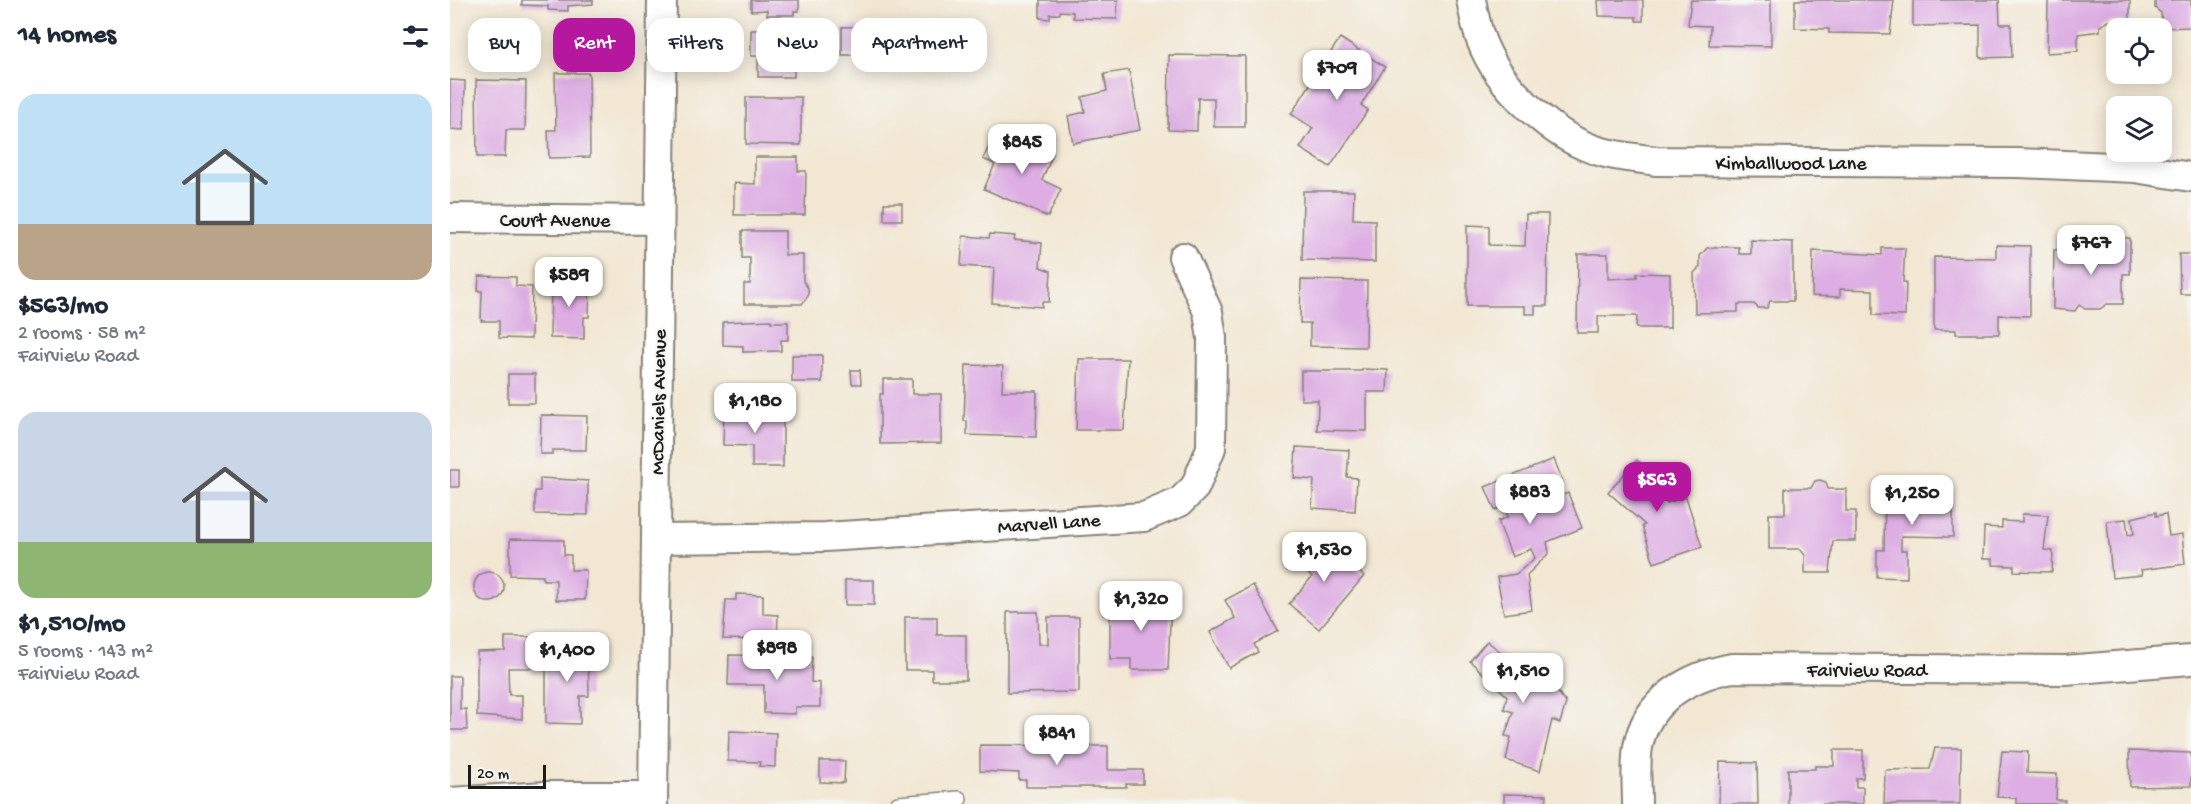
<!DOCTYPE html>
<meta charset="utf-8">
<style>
:root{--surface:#fff;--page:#f6f6f7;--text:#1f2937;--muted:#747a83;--accent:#b5179e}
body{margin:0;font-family:"Gochi Hand",sans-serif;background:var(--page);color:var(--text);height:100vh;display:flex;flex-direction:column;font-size:22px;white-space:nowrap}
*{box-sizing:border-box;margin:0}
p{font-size:20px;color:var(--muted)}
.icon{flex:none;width:33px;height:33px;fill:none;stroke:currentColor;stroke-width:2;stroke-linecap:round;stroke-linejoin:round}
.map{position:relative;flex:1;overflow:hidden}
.sheet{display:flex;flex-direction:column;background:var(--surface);width:450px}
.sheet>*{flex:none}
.guide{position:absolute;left:18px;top:18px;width:570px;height:54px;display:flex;gap:12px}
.controls{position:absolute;left:1656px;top:18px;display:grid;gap:12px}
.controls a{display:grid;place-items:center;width:66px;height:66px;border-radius:12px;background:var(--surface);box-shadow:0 3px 15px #0003;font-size:30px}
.scale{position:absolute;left:18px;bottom:15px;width:78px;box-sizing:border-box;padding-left:6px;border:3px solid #1c1c1c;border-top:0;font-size:16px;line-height:21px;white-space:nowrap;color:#1c1c1c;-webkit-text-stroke:4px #f6f6f2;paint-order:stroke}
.price{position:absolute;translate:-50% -51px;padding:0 14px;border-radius:12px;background:#fff;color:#222;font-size:20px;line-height:39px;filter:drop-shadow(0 2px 3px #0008)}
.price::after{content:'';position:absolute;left:50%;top:36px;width:18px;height:14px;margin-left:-9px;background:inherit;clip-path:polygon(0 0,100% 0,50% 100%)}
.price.on{background:var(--accent);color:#fff}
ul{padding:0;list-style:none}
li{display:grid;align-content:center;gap:12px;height:318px;padding:0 18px}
li span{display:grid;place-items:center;height:186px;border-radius:18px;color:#555}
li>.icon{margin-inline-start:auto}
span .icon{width:108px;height:108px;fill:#fffc;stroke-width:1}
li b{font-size:26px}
h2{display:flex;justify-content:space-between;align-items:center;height:72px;padding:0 18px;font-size:26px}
.chip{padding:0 21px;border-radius:18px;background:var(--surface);box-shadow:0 3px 15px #0003;font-size:21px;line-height:54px}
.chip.on{background:var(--accent);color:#fff}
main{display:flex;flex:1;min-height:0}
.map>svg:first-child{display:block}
</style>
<main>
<section class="sheet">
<h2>14 homes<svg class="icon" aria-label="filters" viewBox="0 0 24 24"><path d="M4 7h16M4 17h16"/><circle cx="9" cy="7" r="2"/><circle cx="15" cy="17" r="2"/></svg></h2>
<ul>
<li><span style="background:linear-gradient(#bfe0f5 70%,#b9a48a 0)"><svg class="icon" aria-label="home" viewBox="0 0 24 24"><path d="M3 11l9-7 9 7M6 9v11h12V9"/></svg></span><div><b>$563/mo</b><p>2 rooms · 58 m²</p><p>Fairview Road</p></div></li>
<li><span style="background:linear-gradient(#c9d6e8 70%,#8fb573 0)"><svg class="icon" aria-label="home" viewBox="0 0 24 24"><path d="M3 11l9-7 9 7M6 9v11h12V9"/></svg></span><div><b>$1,510/mo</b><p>5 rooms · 143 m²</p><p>Fairview Road</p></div></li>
</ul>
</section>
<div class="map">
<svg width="1741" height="804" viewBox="0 0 1741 804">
<rect width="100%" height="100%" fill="#f6f6f2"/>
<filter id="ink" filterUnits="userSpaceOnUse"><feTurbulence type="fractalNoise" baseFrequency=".0167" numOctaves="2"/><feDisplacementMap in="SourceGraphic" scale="12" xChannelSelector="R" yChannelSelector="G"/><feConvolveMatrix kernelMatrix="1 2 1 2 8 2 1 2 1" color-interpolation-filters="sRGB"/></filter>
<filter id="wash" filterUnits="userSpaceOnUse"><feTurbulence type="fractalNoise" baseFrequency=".008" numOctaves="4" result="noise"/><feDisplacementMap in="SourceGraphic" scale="24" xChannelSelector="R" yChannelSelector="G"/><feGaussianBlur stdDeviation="1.35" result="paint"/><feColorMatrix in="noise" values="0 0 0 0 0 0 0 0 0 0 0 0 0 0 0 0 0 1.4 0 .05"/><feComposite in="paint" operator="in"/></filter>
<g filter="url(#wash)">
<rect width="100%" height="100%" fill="#f2e7d3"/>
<g id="blocks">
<!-- building -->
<g fill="#ddade3">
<path d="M72,0H143V4L118,6V11L98,10V6L72,5Z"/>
<path d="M301,0H349V11H344V15H317V10L301,11Z"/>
<path d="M590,0H668L667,19L623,18V12L610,11V14H600V19L590,18Z"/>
<path d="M1148,0H1193V21H1186V17L1149,16Z"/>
<path d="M1241,0H1321V46L1259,45L1260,26L1238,25Z"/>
<path d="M1345,0H1444L1440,34L1379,33V29L1345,28Z"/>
<path d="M1463,0H1549L1550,24H1561L1562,57L1530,58V25L1463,26Z"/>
<path d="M1598,0H1680V22L1659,21L1650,26V31L1628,34V51L1597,53Z"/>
<path d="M1705,0H1741V27L1712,28L1711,13L1705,8Z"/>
<path d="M444,26V55H392V27Z"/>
<path d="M346,29L371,30V50H350V54H344V77H308V56H301V30H344L346,39Z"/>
<path d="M890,38L935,67L911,105L918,110L880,167L850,148L863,128L841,114Z"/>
<path d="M719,55L795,56V127H764V98H748L747,131L718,130Z"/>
<path d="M679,70L690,130L623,143L618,116L635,112L632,97L657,91L654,74Z"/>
<path d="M105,73H139L140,157L99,158L98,130H106Z"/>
<path d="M0,80L15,81L14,130L0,129Z"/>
<path d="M26,80L76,81L75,130H56L55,157H27Z"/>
<path d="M296,97H351V145L296,144Z"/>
<path d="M566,137L603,154L592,180L611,189L598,217L534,189L545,164L533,159L542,140L561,148Z"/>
<path d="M305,157H348V171H356L355,215H284V183L305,184Z"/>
<path d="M853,191H904L903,219L925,220V262L852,260Z"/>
<rect x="434" y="203" width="18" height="17"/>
<path d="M1076,214H1098L1097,306H1085V314H1075V306H1017V225L1039,226V245L1075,246Z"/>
<path d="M292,231H335V255H353V281L358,288V296L352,304H294V284H300V258H292Z"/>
<path d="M540,234L565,236L564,240L592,243L590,267L601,271L599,302H592V307L542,303L544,268L511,266L513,236L539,238Z"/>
<path d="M1652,237L1680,238V274H1673V304H1657L1650,309H1635L1629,305L1625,311L1603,309L1604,250H1652Z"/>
<path d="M1301,240L1343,242V301H1320L1317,308H1308L1304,304H1288V312L1245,313L1244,273L1250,267V256L1257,248L1265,247H1289V254H1301Z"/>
<path d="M1546,245L1580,246V316L1549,315V334H1506V330H1484V257L1546,258Z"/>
<path d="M1432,248H1455L1453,282H1456L1455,316L1423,315V290L1390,289V297L1362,296L1363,251L1432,255Z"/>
<path d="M1128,254H1158V279L1187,277V273L1220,274V328H1186L1187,316H1148V333H1127Z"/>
<path d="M1729,254H1741V294H1730Z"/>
<path d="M29,276L66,277V286L82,287L81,339L49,338V321H31L32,291H28Z"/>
<path d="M101,279L140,280L139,317H134V339L100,338Z"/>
<path d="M851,280L917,281L916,347L860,346V323H850Z"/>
<path d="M321,320V322H338V340H331V351L293,352V346L273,345V322Z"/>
<rect x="342" y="355" width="30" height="27"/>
<path d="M629,359H678L674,430H626Z"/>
<path d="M516,365L553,366L552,391H587L586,437L517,435V421H514Z"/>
<path d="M912,369L938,370L937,392H917V431L867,430L868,400H851V371H912Z"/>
<path d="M401,370H410L411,384H402Z"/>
<rect x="58" y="374" width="27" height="29"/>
<path d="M433,379H462V394H491V443L430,444V394H433Z"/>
<path d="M274,405H307V414H333V467H302V446L273,445Z"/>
<path d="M91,415L137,416L136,450H102V454H90Z"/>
<path d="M846,447L899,450L897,477L907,478L905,511L862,508L864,480L844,478Z"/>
<path d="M1104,459L1113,482L1096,488L1100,500L1118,493L1132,528L1097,542L1099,553L1077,575L1082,610L1054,614L1047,577L1066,574L1085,558L1081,549L1062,557L1048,521L1058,517L1054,506L1045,510L1035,487Z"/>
<path d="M1187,460L1222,491L1215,500L1217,503L1236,497L1252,547L1204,563L1192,526L1195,525L1158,492Z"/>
<rect x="0" y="470" width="9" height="17"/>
<path d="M90,478L138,481V515L85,514V491H90Z"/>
<path d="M1370,480L1376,482L1378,489H1396V511H1406V541H1383L1380,573H1355V555L1350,549H1319V514H1335V488H1361L1365,481Z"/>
<path d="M1450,491L1503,492V537L1451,536V550H1457V578L1427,577V550H1434L1435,493H1450Z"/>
<path d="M1706,512V516L1716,514L1719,536L1732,534L1735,564L1691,570L1692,575L1662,578L1657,521L1676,519L1678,535L1684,534L1682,518Z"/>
<path d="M1572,514L1598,515L1594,550L1603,551L1602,572L1564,571V566L1543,565V559H1533L1534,527L1552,528V521L1572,522Z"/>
<path d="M870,538L914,576L869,629L839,604L862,577L847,564Z"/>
<path d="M60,539L114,540V555H121V570H136L135,600H106V580H93V576L60,575Z"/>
<circle cx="39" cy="587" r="15"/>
<rect x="395" y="580" width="29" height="25"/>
<path d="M803,585L828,631L804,644L808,652L779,668L760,632L785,618L775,600Z"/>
<path d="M286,594L313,595V614L328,615L327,640L273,639L276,600H286Z"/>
<path d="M682,598H721L718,670H681V659H660V600H682Z"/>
<path d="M557,612H588L589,644H598V617H629V692L557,693Z"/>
<path d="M455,617H487V635H516V680H482V670H455Z"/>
<path d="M55,637H84V668H58L59,695H72V719L27,716V652L55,651Z"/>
<path d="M1037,641L1064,663L1071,656L1100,681L1116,703L1110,723L1102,720L1090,771L1056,760L1061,737L1055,736L1063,712L1054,709L1057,696L1020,661Z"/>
<path d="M103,643H138L139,696H130V724L96,723V660H103Z"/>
<path d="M279,655L362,657L361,682L370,683V707H345V714L314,713V685H278Z"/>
<path d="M0,676H10V709H16L17,730H0Z"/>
<path d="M279,731L326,733L325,767L309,766L310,762L278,761Z"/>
<path d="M530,745L658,746V770H693V784H676V787H576V780H569V773L530,771Z"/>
<path d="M1485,748H1511L1510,804H1434L1435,770L1480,769Z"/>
<path d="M1384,750H1413V778H1406V787H1413V804H1338V769H1365V766H1384Z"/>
<path d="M1552,751L1578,752L1577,773L1607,774L1606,800H1615L1614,804H1566V798L1547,797Z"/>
<path d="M1679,751L1741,753V786L1680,787Z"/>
<path d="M370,761H395L394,783L370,782Z"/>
<path d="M1270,762L1307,763L1308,804H1269Z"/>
<path d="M1054,794L1097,795L1096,804H1054Z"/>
</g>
</g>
</g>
<g filter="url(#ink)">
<use href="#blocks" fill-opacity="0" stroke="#878278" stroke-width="1.5"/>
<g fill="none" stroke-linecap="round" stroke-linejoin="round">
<!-- lane casing -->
<g stroke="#878278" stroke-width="18">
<path id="lane" d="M448,804L509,799"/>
</g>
<!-- street casing -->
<g stroke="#878278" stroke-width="32">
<g id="street">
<path d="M1021,0C1024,13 1026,28 1031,40C1048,86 1104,139 1152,152C1169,157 1188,158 1206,161L1568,163L1685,168L1741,177"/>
<path d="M0,218L209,220"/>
<path d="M206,539L375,537L694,517L730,502L745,487L761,448L762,338L758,312L733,257"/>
<path d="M0,802L95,796H203"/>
<path d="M203,804L212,0"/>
<path d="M1187,804C1187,786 1185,765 1188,747C1196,700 1239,676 1282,668L1615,670L1741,660"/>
</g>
</g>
<!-- lane -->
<use href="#lane" stroke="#fff" stroke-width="15"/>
<!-- street -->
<use href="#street" stroke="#fff" stroke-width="28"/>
</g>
</g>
<g text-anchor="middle" stroke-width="4.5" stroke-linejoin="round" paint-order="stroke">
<!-- street labels -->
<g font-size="20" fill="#1c1c1c" stroke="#f6f6f2">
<text x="1341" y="169">Kimballwood Lane</text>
<text x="105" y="226">Court Avenue</text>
<text transform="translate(207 402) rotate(-89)" y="7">McDaniels Avenue</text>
<text transform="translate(599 522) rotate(-4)" y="7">Marvell Lane</text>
<text x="1417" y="676">Fairview Road</text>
</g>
</g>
</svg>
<div class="controls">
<a><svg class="icon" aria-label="locate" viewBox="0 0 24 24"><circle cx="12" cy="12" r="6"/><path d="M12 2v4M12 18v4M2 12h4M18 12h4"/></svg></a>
<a><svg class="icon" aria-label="layers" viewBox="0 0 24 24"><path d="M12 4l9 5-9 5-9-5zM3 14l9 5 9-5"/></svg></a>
</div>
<div class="scale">20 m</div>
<b class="price" style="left:887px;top:101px">$709</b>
<b class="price" style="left:572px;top:175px">$845</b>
<b class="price" style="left:1641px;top:276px">$767</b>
<b class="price" style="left:119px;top:308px">$589</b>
<b class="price" style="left:305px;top:434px">$1,180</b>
<b class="price on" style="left:1207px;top:513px">$563</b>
<b class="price" style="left:1080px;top:525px">$883</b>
<b class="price" style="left:1462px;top:526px">$1,250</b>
<b class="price" style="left:874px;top:583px">$1,530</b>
<b class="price" style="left:691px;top:632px">$1,320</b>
<b class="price" style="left:327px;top:681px">$898</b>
<b class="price" style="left:117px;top:683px">$1,400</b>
<b class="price" style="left:1073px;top:704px">$1,510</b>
<b class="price" style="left:607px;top:766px">$841</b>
<div class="guide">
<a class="chip">Buy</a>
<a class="chip on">Rent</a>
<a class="chip">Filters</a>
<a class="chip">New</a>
<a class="chip">Apartment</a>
</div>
</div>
</main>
